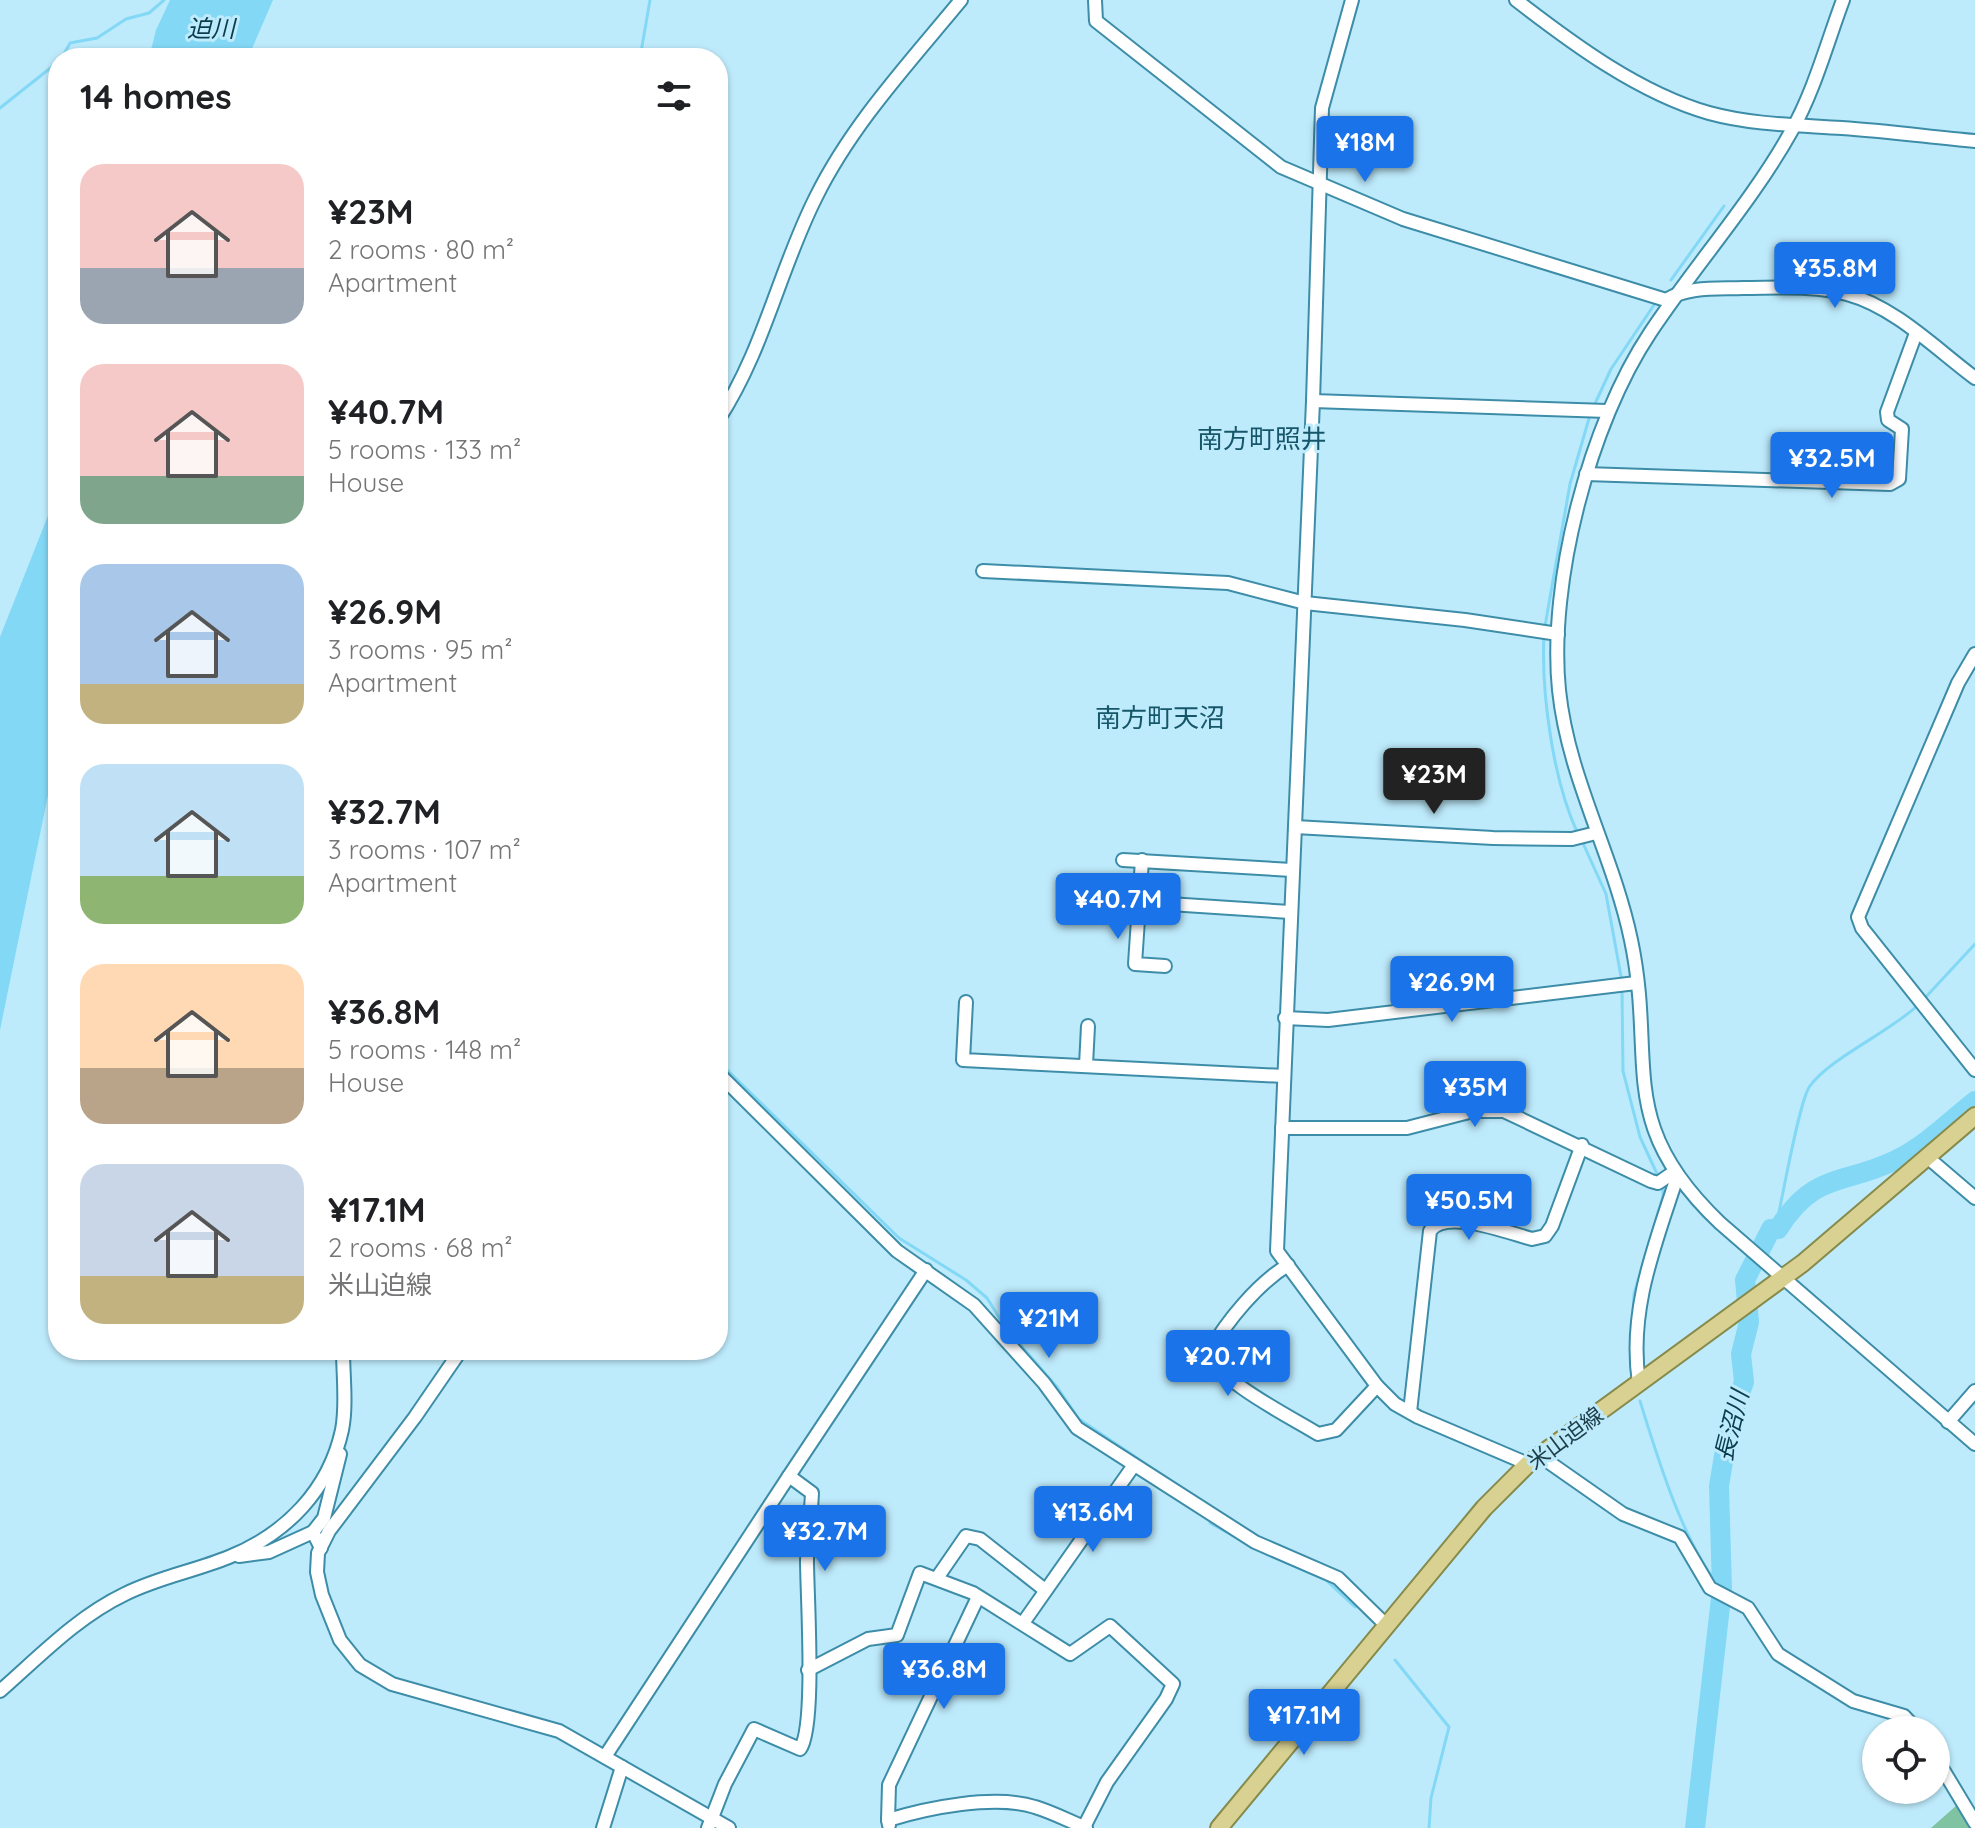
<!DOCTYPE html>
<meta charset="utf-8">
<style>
:root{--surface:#fff;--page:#f6f6f6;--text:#202124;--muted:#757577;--accent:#1a73e8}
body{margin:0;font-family:Quicksand,"Noto Sans JP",sans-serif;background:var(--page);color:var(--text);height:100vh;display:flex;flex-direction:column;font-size:30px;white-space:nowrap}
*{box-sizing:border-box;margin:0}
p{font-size:26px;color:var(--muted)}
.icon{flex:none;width:44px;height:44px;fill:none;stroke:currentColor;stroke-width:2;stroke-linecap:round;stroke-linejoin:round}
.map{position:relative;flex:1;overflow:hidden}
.side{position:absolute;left:48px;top:48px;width:680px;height:1312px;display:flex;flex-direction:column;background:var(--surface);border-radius:32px;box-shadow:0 2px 6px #0004}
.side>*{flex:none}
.controls{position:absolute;left:1862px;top:1716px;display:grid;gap:16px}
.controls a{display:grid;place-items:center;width:88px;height:88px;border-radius:50%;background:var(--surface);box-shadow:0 2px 6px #0004;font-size:40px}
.price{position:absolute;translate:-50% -68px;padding:0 18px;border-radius:8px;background:var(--accent);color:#fff;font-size:26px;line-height:52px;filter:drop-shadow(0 2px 4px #0008)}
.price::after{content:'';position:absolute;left:50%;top:48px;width:24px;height:18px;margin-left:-12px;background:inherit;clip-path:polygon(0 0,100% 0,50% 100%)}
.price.on{background:#222;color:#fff}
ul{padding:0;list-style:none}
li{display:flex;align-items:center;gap:24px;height:200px;padding:0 32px}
li span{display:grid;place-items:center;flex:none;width:224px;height:160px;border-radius:24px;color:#555}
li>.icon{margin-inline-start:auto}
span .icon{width:96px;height:96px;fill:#fffc;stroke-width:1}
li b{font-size:34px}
h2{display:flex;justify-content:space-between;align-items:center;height:96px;padding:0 32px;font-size:34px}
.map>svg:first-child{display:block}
</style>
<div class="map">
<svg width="1975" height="1828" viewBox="0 0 1975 1828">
<rect width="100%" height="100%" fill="#beebfc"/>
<!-- green -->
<path fill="#80c3a3" d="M1957,1805L1973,1828H1931Z"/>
<!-- water -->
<g fill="#83d8f6">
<path d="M170,0H273L248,58H149L156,30Z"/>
<path d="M58,470V746L0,1030V637L53,503Z"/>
</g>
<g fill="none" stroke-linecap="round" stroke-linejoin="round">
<!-- stream -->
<g stroke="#83d8f6" stroke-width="3">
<path d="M62,58L70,43L97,38L126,19L149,13L164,0"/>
<path d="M640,58L650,0"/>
<path d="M0,108L58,62"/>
<path d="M1671,280L1724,206"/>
<path d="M1593,408L1611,369L1656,302"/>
<path d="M1545,626L1570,484L1590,415"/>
<path d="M1544,634C1541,693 1553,781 1578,834"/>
<path d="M1582,841L1606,894L1622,982"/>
<path d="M1622,990L1623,1071L1640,1137L1658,1176"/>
<path d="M1923,1000L1975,944"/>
<path d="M718,1061L899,1238L966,1280L987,1298L1005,1327L1057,1387L1079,1419L1195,1497"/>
<path d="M1771,1229L1778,1217C1783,1194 1800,1098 1810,1086C1830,1058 1890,1032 1918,1005"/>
<path d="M1631,1354L1634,1294L1663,1196V1186"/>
<path d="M1640,1401C1657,1456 1683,1543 1720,1587"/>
<path d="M1210,1523L1266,1554L1326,1580L1355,1607"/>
<path d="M1395,1660L1449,1727L1431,1798L1429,1828"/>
</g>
<!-- river -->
<path stroke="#83d8f6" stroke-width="20" d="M1695,1828L1722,1589L1719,1486L1729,1425L1744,1382L1741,1354L1749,1322L1745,1280L1771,1229H1778C1815,1171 1842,1186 1896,1160C1925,1146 1950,1121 1975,1101"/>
<!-- minor casing -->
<g stroke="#3d8da8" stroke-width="16">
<g id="minor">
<path d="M1095,0L1096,21L1281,167L1403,219L1666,300C1688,286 1717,289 1743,288C1777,288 1814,285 1847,294C1895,307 1936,349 1975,378"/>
<path d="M1352,0L1322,108L1313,401L1277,1251L1377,1386L1395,1404L1418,1417L1528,1464"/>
<path d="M1516,0C1573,44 1639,93 1709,113C1753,125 1798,125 1842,128C1886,131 1931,137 1975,141"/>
<path d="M1843,0C1827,43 1814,91 1792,130C1752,202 1695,265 1650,333C1590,423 1548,582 1559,690C1568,778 1613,854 1631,940C1657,1063 1613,1121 1720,1223L1975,1444"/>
<path d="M1313,401L1607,411"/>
<path d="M718,420C764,350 779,270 816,197C852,124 910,62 961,0"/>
<path d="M1586,474L1890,484L1899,479L1902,429L1888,420L1887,412L1916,333"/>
<path d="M983,571L1228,583L1305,603L1465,620L1558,634"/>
<path d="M1975,654L1958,683L1858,917L1862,928L1975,1070"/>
<path d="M1295,827L1493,838L1572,839L1596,833"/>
<path d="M1123,860L1292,870"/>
<path d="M1142,860L1135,964L1165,966"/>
<path d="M1139,902L1290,912"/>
<path d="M966,1002L963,1060L1284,1076"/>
<path d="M1285,1018L1328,1020L1636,983"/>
<path d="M1086,1065L1088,1026"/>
<path d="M718,1073L897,1251L974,1305L1044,1383L1077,1428L1255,1542L1338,1578L1387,1626"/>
<path d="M1282,1128H1407L1473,1111H1504L1651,1181L1658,1183L1674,1172"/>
<path d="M1926,1156L1975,1198"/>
<path d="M1288,1265C1257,1284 1227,1321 1209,1352C1217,1381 1291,1417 1318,1434L1336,1430L1377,1386"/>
<path d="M461,1350L415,1417L329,1531L318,1553L317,1572L322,1595L340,1640L360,1665L392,1684L559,1731L729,1828"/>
<path d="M1639,1383C1628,1310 1655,1245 1677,1177"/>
<path d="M1410,1412L1430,1231C1445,1208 1509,1233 1532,1239L1545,1236L1552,1226L1582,1145"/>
<path d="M1948,1422L1975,1391"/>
<path d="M1540,1456L1623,1514L1680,1537L1710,1588L1748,1608L1778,1654L1853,1701L1904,1716L1917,1730"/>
<path d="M321,1548L313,1532L324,1518L340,1454"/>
<path d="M239,1556L269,1552L313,1532"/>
<path d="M937,1578L966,1536L980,1539L1045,1590"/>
<path d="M1023,1623L1134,1465"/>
<path d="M808,1670L868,1639L897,1635L920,1573L973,1593L1070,1654L1110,1626L1173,1684L1166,1699L1107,1782L1084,1827"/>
<path d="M0,1691C40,1656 77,1617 125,1594C159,1577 195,1571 229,1557C286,1534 329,1490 342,1430C347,1405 343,1375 343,1350"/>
<path d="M606,1755L789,1476"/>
<path d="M1936,1758L1975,1823"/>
<path d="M888,1820L889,1785L978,1597"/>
<path d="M889,1825L888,1820C927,1808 995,1794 1035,1807C1052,1812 1069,1821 1086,1828"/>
<path d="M603,1828L622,1767"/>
<path d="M708,1828L725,1784L754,1729L800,1749C816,1728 807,1595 807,1560C808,1538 811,1515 812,1493L789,1476L926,1270"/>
</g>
</g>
<!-- major casing -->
<g stroke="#868a4a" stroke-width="20">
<path id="major" d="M1219,1828L1484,1508L1528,1464L1803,1263L1975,1116"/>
</g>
<!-- minor -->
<use href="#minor" stroke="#fff" stroke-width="12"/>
<!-- major -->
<use href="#major" stroke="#d8d192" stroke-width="16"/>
</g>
<g text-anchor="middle" stroke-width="6" stroke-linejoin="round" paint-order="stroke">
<!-- street labels -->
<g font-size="22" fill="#1d3e49" stroke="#beebfc">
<text transform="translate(1565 1438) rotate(-37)" y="8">米山迫線</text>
</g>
<!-- water labels -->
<g font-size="24" font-style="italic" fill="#073d4c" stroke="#beebfc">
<text x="211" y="37">迫川</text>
<text transform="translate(1732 1426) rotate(-76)" y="8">長沼川</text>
</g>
<!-- quarter labels -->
<g font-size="26" fill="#165669" stroke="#beebfc">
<text x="1262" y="448">南方町照井</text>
<text x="1160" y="727">南方町天沼</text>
</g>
</g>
</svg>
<div class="controls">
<a><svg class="icon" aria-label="locate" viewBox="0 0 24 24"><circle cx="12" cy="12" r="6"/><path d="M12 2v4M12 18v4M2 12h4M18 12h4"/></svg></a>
</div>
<b class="price" style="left:1365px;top:184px">¥18M</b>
<b class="price" style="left:1835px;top:310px">¥35.8M</b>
<b class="price" style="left:1832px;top:500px">¥32.5M</b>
<b class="price on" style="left:1434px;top:816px">¥23M</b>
<b class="price" style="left:1118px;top:941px">¥40.7M</b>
<b class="price" style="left:1452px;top:1024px">¥26.9M</b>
<b class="price" style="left:1475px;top:1129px">¥35M</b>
<b class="price" style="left:1469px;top:1242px">¥50.5M</b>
<b class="price" style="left:1049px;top:1360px">¥21M</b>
<b class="price" style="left:1228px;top:1398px">¥20.7M</b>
<b class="price" style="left:1093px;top:1554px">¥13.6M</b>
<b class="price" style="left:825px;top:1573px">¥32.7M</b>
<b class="price" style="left:944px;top:1711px">¥36.8M</b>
<b class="price" style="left:1304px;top:1757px">¥17.1M</b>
<section class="side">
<h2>14 homes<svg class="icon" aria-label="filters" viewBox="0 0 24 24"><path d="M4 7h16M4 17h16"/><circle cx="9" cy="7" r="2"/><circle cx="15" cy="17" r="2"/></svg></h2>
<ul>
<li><span style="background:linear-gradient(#f6c9c9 65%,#9aa5b1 0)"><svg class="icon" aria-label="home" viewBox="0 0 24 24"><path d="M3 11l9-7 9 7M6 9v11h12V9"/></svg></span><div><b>¥23M</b><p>2 rooms · 80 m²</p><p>Apartment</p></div></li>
<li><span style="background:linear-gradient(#f6c9c9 70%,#7fa58c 0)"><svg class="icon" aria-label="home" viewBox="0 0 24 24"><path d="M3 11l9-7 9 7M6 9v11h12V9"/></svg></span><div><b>¥40.7M</b><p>5 rooms · 133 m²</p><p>House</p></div></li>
<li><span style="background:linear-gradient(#a9c7e8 75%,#c2b280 0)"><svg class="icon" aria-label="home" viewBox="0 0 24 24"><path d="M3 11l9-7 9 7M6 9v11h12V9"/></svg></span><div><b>¥26.9M</b><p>3 rooms · 95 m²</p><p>Apartment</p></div></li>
<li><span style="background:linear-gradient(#bfe0f5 70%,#8fb573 0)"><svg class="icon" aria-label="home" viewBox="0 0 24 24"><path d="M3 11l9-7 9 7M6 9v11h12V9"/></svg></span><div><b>¥32.7M</b><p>3 rooms · 107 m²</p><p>Apartment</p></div></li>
<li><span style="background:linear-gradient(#ffd9b3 65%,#b9a48a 0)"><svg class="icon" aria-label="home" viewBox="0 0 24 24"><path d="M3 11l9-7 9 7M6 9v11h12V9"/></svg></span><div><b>¥36.8M</b><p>5 rooms · 148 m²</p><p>House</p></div></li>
<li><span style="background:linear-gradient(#c9d6e8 70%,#c2b280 0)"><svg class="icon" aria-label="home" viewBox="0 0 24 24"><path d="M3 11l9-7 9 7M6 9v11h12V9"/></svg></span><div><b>¥17.1M</b><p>2 rooms · 68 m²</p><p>米山迫線</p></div></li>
</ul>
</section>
</div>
